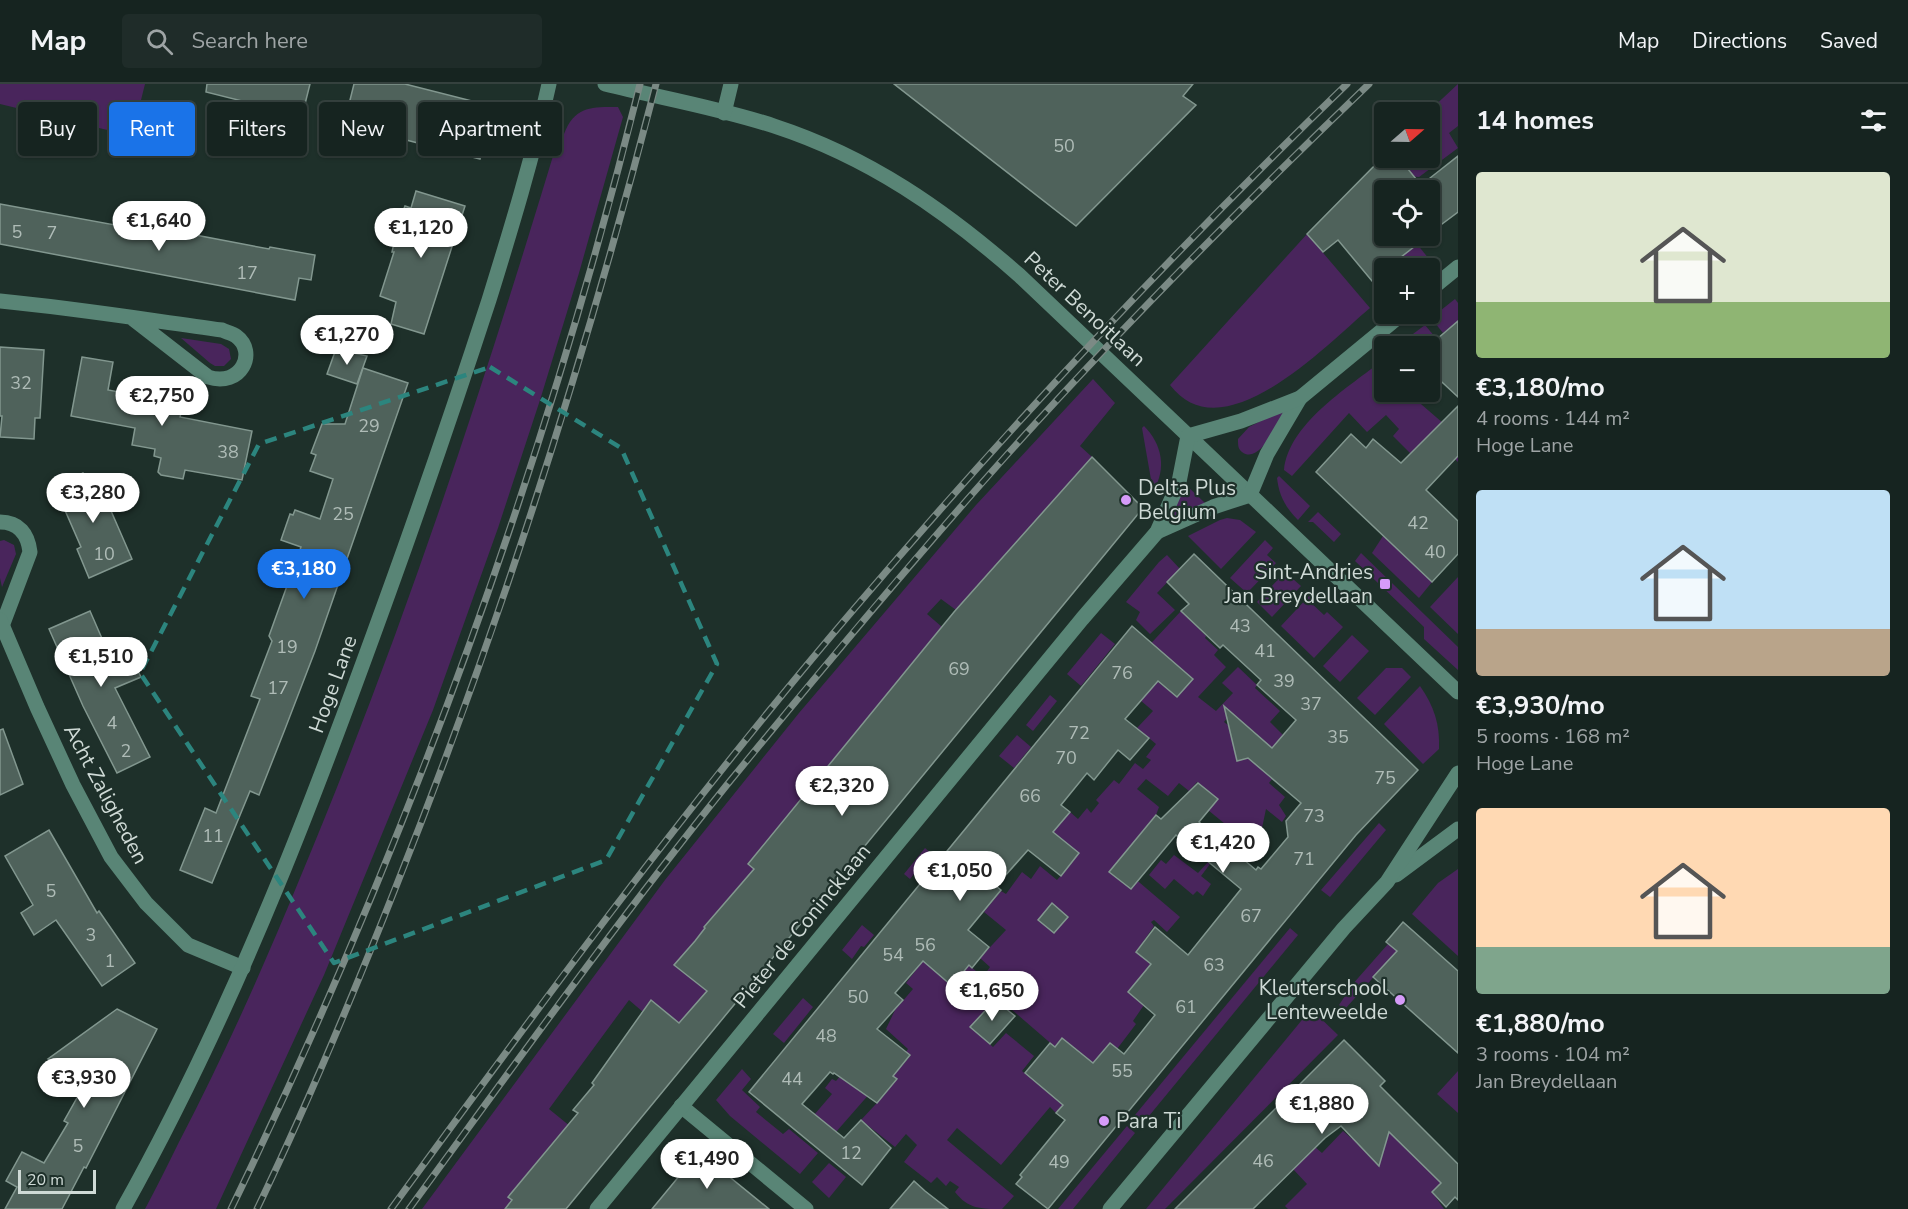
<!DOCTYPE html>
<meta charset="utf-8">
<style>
:root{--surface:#162420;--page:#1f2c29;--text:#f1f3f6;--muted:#9ea4a5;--line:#35413e;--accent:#1a73e8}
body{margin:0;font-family:"Nunito Sans",sans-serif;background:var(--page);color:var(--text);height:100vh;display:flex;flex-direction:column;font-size:22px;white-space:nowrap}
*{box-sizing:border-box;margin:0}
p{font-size:20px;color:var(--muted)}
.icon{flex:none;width:33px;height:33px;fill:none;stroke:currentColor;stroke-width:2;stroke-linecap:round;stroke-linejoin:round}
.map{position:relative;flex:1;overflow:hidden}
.side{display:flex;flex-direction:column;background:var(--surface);width:450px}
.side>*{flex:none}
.top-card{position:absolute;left:18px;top:18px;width:570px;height:54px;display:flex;gap:12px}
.needle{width:39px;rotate:70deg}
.fabs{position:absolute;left:1374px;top:18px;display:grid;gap:12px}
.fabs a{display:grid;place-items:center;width:66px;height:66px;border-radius:6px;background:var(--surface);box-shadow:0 2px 4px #0004,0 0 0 2px var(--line);font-size:30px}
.scale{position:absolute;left:18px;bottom:15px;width:78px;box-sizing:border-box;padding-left:6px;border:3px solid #cfdad6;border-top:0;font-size:16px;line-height:21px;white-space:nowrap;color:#cfdad6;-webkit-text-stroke:4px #1e302a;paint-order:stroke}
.price{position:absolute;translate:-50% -51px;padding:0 14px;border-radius:21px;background:#fff;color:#222;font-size:20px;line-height:39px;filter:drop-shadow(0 2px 3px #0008)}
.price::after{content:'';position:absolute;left:50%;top:36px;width:18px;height:14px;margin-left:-9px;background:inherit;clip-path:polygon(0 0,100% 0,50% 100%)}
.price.on{background:var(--accent);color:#fff}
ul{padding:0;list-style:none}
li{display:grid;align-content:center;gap:12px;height:318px;padding:0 18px}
li span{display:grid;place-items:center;height:186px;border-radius:6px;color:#555}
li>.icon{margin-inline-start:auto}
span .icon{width:108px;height:108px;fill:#fffc;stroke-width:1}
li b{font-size:26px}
h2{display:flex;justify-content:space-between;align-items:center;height:72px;padding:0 18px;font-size:26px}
.chip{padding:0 21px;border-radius:6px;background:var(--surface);box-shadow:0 2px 4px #0004,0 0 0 2px var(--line);font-size:21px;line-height:54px}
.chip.on{background:var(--accent);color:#fff}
header{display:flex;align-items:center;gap:36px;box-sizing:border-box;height:84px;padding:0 30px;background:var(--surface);border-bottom:2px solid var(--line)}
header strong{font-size:28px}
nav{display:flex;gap:33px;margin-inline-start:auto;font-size:21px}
.search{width:420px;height:54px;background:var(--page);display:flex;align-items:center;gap:15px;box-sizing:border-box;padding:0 21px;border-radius:6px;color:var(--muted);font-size:22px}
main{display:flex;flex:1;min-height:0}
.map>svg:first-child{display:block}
</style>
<header>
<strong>Map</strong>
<div class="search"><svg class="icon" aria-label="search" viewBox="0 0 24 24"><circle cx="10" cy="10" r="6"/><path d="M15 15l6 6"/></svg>Search here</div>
<nav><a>Map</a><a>Directions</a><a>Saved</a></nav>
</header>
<main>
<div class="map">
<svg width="1458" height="1125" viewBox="0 0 1458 1125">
<rect width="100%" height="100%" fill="#1e302a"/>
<!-- green -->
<g fill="#49255c" fill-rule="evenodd">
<path d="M0,0H145L132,52L0,20Z"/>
<path d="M1458,0V42L1449,49L1458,64L1419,93L1399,91L1404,80L1399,74H1430L1428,28Z"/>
<path d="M618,23L623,33L579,189L540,316L498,444L433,626L324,891L216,1125H145C157,1103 168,1080 179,1058C224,972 263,884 300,794C402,551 484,301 560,49L564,50C575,22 591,23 618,23Z"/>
<path d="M1307,150L1370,224C1327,260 1223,371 1170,301Z"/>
<path d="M1417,160L1429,175L1417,184H1387Z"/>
<path d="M1384,187V210L1372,197Z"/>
<path d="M1455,215L1458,219V237L1443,249L1431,234Z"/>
<path d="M1425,241L1435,253L1423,262H1404L1401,259Z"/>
<path d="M181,254L221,260L229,265L231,275L224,282H215L210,279Z"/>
<path d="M1379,279L1384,284V308H1407L1458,352V378L1446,366L1411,370L1393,352L1399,345L1386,331L1367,348L1349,329L1292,392L1284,386C1289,340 1346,305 1379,279Z"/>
<path d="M1093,295L1115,319L1080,362L1092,373L966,514L968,516L956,526L941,515L927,530L942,543L749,780L770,797L744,796L704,843L705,844L675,881L710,909L679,939L651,916L643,928L629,916L549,1025L587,1056L558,1052L508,1113L512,1116L505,1125H422L665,796L799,629L976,421Z"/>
<path d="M1286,324C1280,335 1260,382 1242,368C1238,365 1238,361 1238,355L1249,343Z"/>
<path d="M1144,342C1162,360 1167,385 1153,407L1142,344Z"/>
<path d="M1279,392L1310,422L1298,436C1285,423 1279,411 1277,394Z"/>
<path d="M1187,402L1205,419L1172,435L1169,429Z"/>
<path d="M1318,428L1341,450L1334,458L1313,438H1308Z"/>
<path d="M1227,434L1240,436L1256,448L1221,485L1188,452L1220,436Z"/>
<path d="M1383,452L1432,498L1419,514L1372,469Z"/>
<path d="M4,456L14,461L16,470L2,503L0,494V457Z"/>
<path d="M1265,456L1273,464L1267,471L1276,479L1247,509L1230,494Z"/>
<path d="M1361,469L1458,563V586L1424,555V543L1355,477Z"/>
<path d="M1167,471L1180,485L1157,509L1175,526L1150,550L1136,536L1140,528L1126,518L1159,478Z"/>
<path d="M1285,488L1301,502L1272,533L1257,518Z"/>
<path d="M1458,493V550L1430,523Z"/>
<path d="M1310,511L1314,514L1310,518L1324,531L1327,528L1343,543L1314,574L1281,542Z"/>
<path d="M1181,527L1206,552L1205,554L1218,566L1214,571L1226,583L1198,613L1216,627L1233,609L1222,599L1238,583L1257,601L1255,604L1280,627L1270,638L1289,657L1270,692L1272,695L1269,699L1285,713L1279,721L1286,732L1282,738L1266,725L1262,744L1247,758L1208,726L1217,715L1197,698L1189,707L1179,699L1168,712L1146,695L1137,705L1159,723L1156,731L1121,774L1126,787L1180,833L1167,848L1154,836L1151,838L1154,842L1136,868L1159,887L1136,898L1128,908L1144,921L1133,937L1136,940L1117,965L1110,959L1093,979L1062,954L1055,963L1011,925L985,956L993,963L1006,949L1034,972L1022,987L1063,1021L1056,1029L1050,1023L1001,1081L957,1044L947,1056L1014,1112L1002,1125C981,1125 968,1125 955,1108L959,1103L950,1097L946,1102L937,1093L931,1099L904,1078L917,1061L906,1050L895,1063L861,1036L887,1008L878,1000L836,1048L814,1031L832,1010L825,1004L832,995L836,997L846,985L902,982L910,972L906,968L908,965L886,945L895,926L913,905L906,899L923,877L952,901L969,881L983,893L990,883L980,874L1006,846L984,828L1001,807L1006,810L1022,788L1031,795L1040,782L1057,796L1071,780L1056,767L1064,757L1052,747L1070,728L1078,735L1087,724L1091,729L1099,719L1096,716L1114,696L1119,700L1135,679L1143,685L1151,676L1146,673L1156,660L1137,644L1153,627L1140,616L1154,595L1177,613L1185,604L1143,568ZM1231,629L1257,650L1250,659L1224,638Z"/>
<path d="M1101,549L1115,560L1081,602L1067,590Z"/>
<path d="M1352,551L1369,567L1340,598L1323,582Z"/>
<path d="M1386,584H1402L1411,593L1375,631L1357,614Z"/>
<path d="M1420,602C1434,622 1440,640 1439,665L1423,680L1384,640Z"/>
<path d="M1050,611L1057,617L1033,647L1026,641Z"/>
<path d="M1017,651L1031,663L1014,684L999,672Z"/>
<path d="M1379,739L1386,746L1330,813L1321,806Z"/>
<path d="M925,764L935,773L929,781L932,784L930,787L921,781L910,795L904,790Z"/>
<path d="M1174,771L1198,789L1208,778L1210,780L1201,792L1211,800L1203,812L1197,807L1193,811L1174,795L1165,805L1149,791L1161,776L1166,780Z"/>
<path d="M1458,785V872L1412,830L1438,799Z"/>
<path d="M862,841L874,851L864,863L861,862L852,875L842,866Z"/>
<path d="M1290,844L1298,851L1144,1038L1135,1031Z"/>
<path d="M1388,860L1397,867L1345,925L1339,921L1345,912L1344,910Z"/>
<path d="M803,914L813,923L784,959L773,950Z"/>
<path d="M1311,925L1338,951L1165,1125H1146Z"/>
<path d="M742,985L751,995L742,1006L760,1023L756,1028L783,1050L789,1045L818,1069L800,1090L730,1032L716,1016Z"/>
<path d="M1458,987V1029L1437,1010Z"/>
<path d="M1373,1032L1441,1099L1432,1108L1444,1125H1288L1285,1122L1307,1100L1293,1085L1315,1063L1322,1069L1343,1047L1352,1055Z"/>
<path d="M1127,1042L1135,1049L1073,1125H1058Z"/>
<path d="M829,1079L846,1093L829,1114L812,1098Z"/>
</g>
<!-- building -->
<g fill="#4f625b" stroke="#82978f" stroke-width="1.5">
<path d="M207,0H310L302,32L206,8Z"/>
<path d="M354,0H405L476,18L470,42L486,47L480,75L344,40Z"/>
<path d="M894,0H1193L1183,12L1196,21L1076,142Z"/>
<path d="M1458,72V128L1442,140L1430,124V94Z"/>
<path d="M1382,74H1399L1425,106H1384V152H1428L1387,184H1384V187L1372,197L1338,156L1323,168L1307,150Z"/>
<path d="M416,107L465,122L424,250L391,240L396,218L380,212L394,168H392L399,137L405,122L411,124Z"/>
<path d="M0,120L131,144L132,139L269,165L270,163L315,171L311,196L299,194L295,216L0,160Z"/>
<path d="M1458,237V313L1430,287V261Z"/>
<path d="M0,263L44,266L40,334H35L34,355L0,353L2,332H0Z"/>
<path d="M336,265L367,272L357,300L327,290Z"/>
<path d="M82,273L113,278L108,306L183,320L180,333L252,347L242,396L185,386L183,395L161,391L158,388L161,374L154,372L155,365L132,361L135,344L71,332Z"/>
<path d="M363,284L408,299L315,567L285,645L259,711L250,707L212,799L180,786L205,724L216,729L260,615L251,612L272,557L269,552L301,463L281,456L290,430L293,431L295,426L320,435L333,395L310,387L316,371L311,369L322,340H345Z"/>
<path d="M1458,322V372L1426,406L1458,437V470L1432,498L1316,388L1351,350L1366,364L1373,355L1401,379Z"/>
<path d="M1092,373L1143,424L566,1125H505L512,1116L508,1113L578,1029L573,1026L594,1001L592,999L651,916L679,939L707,907L674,881L695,857L705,844L704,843L754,785L748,780L954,528Z"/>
<path d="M83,389L86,397L100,391L113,418L108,420L132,475L89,494L77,465L81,463L57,408L59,400Z"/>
<path d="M1194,470L1418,686L1356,751L1048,1125L1016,1100L1022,1093L1020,1091L1065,1036L1056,1029L1063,1021L1025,989L1050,959L1055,963L1062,954L1093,979L1110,959L1124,970L1155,931L1128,908L1151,880L1136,868L1155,843L1188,871L1241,805L1176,751L1131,805L1109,788L1156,731L1161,735L1198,699L1218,715L1199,738L1256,786L1258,783L1261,785L1288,753L1286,737L1301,719L1248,674L1237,677L1224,622L1272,664L1296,636L1257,601L1261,596L1223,561L1220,564L1181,527L1189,520L1167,498Z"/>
<path d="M90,527L114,582L131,573L141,593L115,604L150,673L117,689L83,622L49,545Z"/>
<path d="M1132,542L1193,595L1177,613L1158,597L1125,635L1149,654L1130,676L1118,666L1094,696L1087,689L1061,721L1070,728L1053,748L1079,769L1061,792L1028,766L996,802L1001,806L968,846L989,863L972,884L969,881L952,902L923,877L895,909L903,916L877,945L910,971L893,992L897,995L877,1019L834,989L833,990L830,988L802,1020L844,1054L861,1036L891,1064L862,1101L749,1008Z"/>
<path d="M3,645L23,700L0,711V646Z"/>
<path d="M49,746L97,829L99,827L135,879L102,902L56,836L34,851L21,829L33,821L5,772Z"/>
<path d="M1052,819L1068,833L1054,849L1038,836Z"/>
<path d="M1403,838L1458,887V969L1373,893L1397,867L1386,858Z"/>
<path d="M995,916L1015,932L990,960L970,943Z"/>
<path d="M117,925L157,945L86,1084L84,1083L62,1125H5L17,1103L6,1097L22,1068L44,1079L68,1039L64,1037L87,996L48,975Z"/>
<path d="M1344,956L1385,997L1380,1002L1458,1080V1116L1455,1113L1446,1123L1432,1108L1441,1099L1389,1048L1379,1082L1341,1042L1325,1054L1253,1125H1175Z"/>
<path d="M699,1068L769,1125H652Z"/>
<path d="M914,1097L925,1107L948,1125H890Z"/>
</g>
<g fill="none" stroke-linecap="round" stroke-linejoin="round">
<!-- minor -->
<g stroke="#598576" stroke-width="15">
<path d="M605,0C661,14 720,24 774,42C869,73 945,126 1019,191L1458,608"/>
<path d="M724,29L731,0"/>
<path d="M1430,206L1458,183"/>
<path d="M0,217C74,224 148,236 222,246C226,248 232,249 236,252C258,268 241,304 208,293L132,234"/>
<path d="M0,438C19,438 28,450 30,468L2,542"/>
<path d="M1157,448L1213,423L1250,411L1267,370L1300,314"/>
<path d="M0,536L37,623L73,701L111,773L146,819L188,861L243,884"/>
<path d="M1396,791L1458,745"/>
<path d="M681,1022L806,1125"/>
<path d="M123,1125C241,914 324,690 405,463C434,381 462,299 489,216C511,145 533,73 549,0"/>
<path d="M597,1125L1082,535L1157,448L1179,398L1188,352L1241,337L1300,314L1402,230"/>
<path d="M1110,1125L1344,844L1387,798L1458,689"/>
</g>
<!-- rail casing -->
<g stroke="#7b8a85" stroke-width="7">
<g id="rail">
<path d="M231,1125C405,766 544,387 640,0"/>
<path d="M257,1125C308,1019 354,909 397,800C501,539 586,272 656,0"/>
<path d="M391,1125C540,921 690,717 854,525C1010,342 1174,167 1347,0"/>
<path d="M409,1125C513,983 616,839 726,702C817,591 909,480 1005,373C1121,244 1244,120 1369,0"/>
</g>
</g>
<!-- rail -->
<use href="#rail" stroke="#1e302a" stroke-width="4.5" stroke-dasharray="14" stroke-linecap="butt"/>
</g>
<!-- marked area -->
<path fill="none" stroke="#2c857e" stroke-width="4.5" stroke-dasharray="12 8" stroke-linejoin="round" d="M490,283L621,364L717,580L606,776L334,879L140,589L259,360Z"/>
<!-- markers -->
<g fill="#d69bf9" stroke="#1e302a" stroke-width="2">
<circle cx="1126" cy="416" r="6"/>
<rect x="1379" y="494" width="12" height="12" rx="3"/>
<circle cx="1400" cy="916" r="6"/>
<circle cx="1104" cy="1037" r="6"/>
</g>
<g text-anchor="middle" stroke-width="4.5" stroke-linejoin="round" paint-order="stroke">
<!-- number labels -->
<g font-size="18" fill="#afbcb7">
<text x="1064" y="68">50</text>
<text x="17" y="154">5</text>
<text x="52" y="155">7</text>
<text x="247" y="195">17</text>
<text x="21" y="305">32</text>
<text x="369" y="348">29</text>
<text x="228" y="374">38</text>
<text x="343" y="436">25</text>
<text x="1418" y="445">42</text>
<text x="1435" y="474">40</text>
<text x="104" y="476">10</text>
<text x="1240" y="548">43</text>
<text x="287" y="569">19</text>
<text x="1265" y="573">41</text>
<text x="959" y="591">69</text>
<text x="1122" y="595">76</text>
<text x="1284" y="603">39</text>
<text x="278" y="610">17</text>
<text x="1311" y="626">37</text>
<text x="112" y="645">4</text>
<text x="1079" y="655">72</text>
<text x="1338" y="659">35</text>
<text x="126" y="673">2</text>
<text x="1066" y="680">70</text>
<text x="1385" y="700">75</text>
<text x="1030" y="718">66</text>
<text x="1314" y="738">73</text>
<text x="213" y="758">11</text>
<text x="1304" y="781">71</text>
<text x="51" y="813">5</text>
<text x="1251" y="838">67</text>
<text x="91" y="857">3</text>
<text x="925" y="867">56</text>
<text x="893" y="877">54</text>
<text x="110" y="883">1</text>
<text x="1214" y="887">63</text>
<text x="858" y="919">50</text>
<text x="1186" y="929">61</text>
<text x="826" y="958">48</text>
<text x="1122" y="993">55</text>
<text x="792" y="1001">44</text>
<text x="78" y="1068">5</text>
<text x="851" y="1075">12</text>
<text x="1263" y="1083">46</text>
<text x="1059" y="1084">49</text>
</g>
<!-- street labels -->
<g font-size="21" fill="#cfdad6" stroke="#1e302a">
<text transform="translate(1085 225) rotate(43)" y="7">Peter Benoitlaan</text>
<text transform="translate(333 600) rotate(-70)" y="7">Hoge Lane</text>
<text transform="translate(106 710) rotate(62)" y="7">Acht Zaligheden</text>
<text transform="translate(802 842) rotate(-51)" y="7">Pieter de Conincklaan</text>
</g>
<!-- poi labels -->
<g font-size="21" fill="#cfdad6" stroke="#1e302a" text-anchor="start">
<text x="1138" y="411">Delta Plus<tspan x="1138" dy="24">Belgium</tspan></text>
<text x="1373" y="495" text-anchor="end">Sint-Andries<tspan x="1373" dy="24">Jan Breydellaan</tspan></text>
<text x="1388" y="911" text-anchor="end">Kleuterschool<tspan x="1388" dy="24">Lenteweelde</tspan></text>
<text x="1116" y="1044">Para Ti</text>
</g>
</g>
</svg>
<div class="fabs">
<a><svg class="needle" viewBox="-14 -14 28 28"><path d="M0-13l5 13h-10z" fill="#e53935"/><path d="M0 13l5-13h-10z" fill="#9ea4a5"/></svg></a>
<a><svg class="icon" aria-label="locate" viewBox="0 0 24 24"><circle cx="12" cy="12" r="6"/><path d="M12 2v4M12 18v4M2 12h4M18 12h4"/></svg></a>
<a>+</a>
<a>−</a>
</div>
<div class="scale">20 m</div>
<b class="price" style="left:159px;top:168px">€1,640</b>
<b class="price" style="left:421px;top:175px">€1,120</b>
<b class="price" style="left:347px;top:282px">€1,270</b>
<b class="price" style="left:162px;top:343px">€2,750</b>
<b class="price" style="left:93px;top:440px">€3,280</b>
<b class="price on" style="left:304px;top:516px">€3,180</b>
<b class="price" style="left:101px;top:604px">€1,510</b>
<b class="price" style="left:842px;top:733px">€2,320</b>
<b class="price" style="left:1223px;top:790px">€1,420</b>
<b class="price" style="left:960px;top:818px">€1,050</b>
<b class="price" style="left:992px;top:938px">€1,650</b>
<b class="price" style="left:84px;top:1025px">€3,930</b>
<b class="price" style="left:1322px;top:1051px">€1,880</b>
<b class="price" style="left:707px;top:1106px">€1,490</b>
<div class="top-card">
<a class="chip">Buy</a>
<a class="chip on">Rent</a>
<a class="chip">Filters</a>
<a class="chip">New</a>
<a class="chip">Apartment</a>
</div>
</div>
<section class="side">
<h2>14 homes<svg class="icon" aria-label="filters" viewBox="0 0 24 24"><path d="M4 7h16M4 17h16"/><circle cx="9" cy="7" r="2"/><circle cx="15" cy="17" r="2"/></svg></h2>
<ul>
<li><span style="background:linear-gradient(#dfe7d0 70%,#8fb573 0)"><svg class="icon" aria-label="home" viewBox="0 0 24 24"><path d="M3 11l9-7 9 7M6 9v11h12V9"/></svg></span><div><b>€3,180/mo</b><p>4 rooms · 144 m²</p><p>Hoge Lane</p></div></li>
<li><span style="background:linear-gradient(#bfe0f5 75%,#b9a48a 0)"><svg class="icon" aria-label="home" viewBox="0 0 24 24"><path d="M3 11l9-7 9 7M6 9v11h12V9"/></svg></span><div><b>€3,930/mo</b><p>5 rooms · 168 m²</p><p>Hoge Lane</p></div></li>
<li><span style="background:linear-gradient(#ffd9b3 75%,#7fa58c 0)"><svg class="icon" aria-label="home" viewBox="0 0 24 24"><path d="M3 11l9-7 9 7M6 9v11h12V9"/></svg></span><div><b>€1,880/mo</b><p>3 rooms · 104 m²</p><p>Jan Breydellaan</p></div></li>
</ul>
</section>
</main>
